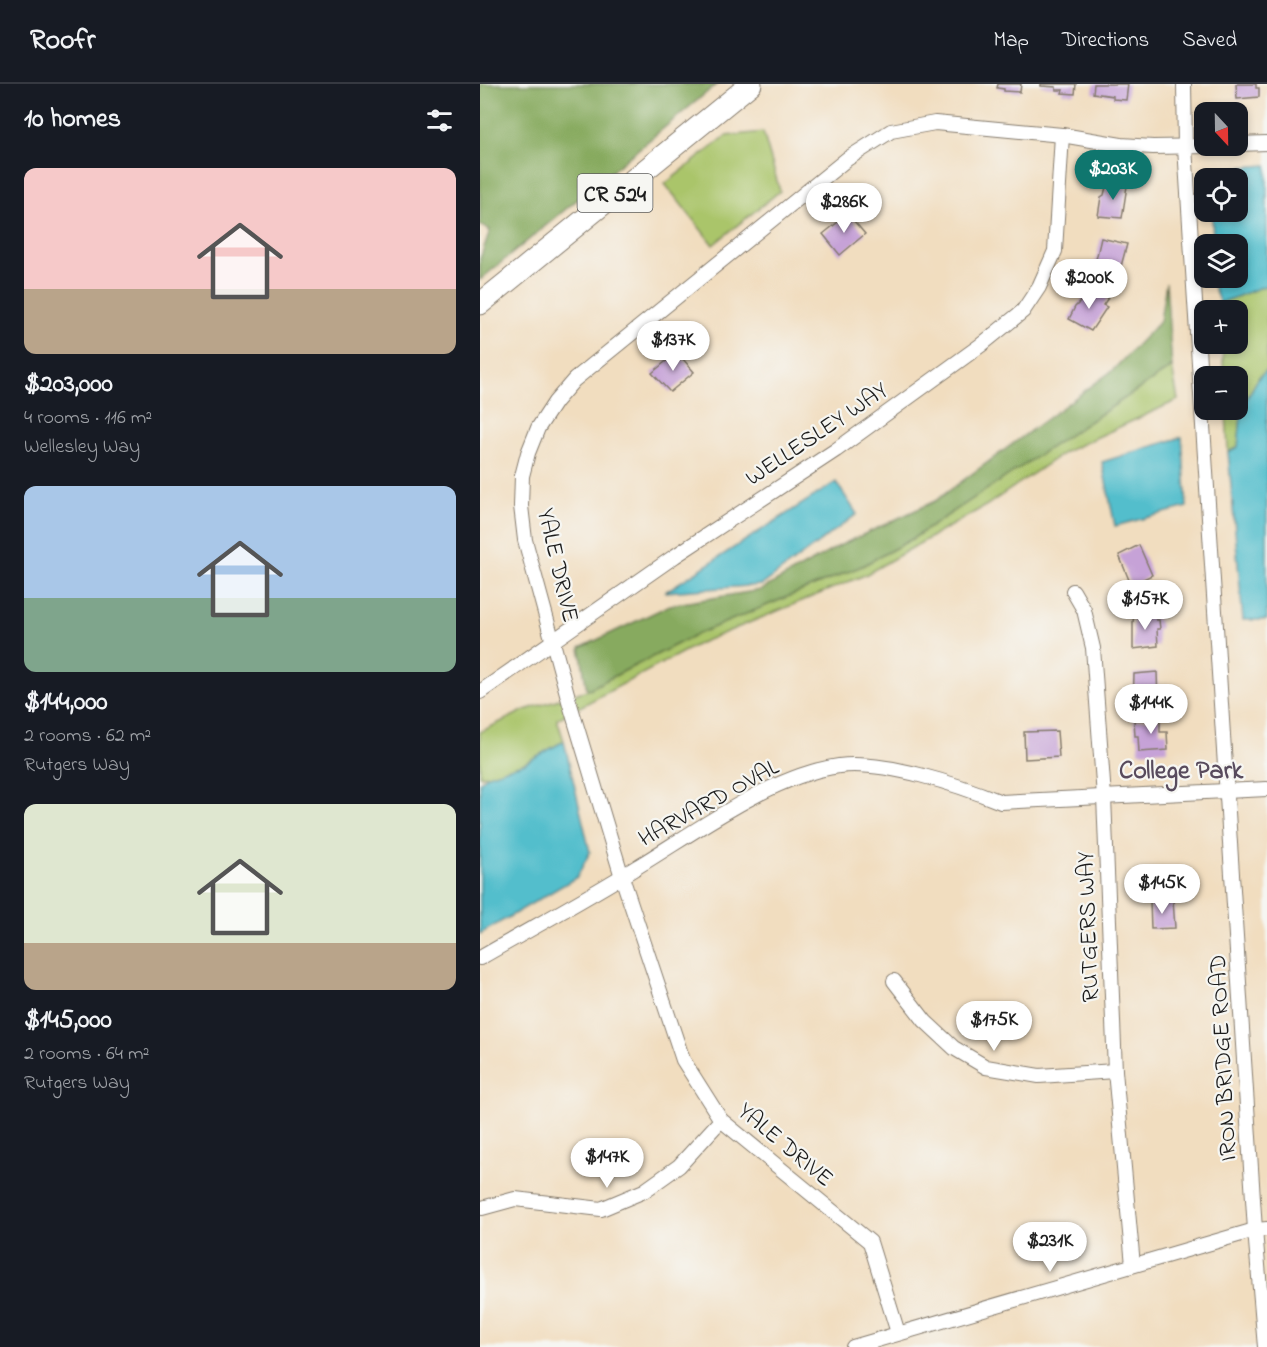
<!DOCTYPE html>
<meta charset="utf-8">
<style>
:root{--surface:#171b24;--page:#242831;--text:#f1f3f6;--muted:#9ea1a6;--line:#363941;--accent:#0f766e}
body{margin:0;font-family:"Indie Flower",sans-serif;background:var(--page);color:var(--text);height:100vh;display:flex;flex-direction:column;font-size:22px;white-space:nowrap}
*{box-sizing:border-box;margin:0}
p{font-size:20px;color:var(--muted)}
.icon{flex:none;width:33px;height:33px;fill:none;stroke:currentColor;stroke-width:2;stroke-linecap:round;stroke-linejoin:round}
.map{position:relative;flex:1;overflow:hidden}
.details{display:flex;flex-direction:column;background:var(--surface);width:480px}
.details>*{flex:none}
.needle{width:39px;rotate:158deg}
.tools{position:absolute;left:714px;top:18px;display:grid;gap:12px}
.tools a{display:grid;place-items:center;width:54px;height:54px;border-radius:12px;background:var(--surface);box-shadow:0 3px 9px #0003;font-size:30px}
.price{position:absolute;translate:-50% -51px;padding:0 14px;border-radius:21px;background:#fff;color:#222;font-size:20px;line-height:39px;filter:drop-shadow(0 2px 3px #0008)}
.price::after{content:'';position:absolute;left:50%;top:36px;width:18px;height:14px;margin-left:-9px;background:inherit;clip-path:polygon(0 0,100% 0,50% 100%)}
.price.current{background:var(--accent);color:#fff}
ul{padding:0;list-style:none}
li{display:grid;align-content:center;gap:12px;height:318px;padding:0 24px}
li span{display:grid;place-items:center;height:186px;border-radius:12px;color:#555}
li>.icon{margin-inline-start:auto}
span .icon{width:108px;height:108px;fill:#fffc;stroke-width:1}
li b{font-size:26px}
h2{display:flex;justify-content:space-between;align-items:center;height:72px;padding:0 24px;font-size:26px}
header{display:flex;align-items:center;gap:36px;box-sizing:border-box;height:84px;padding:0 30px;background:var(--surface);border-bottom:2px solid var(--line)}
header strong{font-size:28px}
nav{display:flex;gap:33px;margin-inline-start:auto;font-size:21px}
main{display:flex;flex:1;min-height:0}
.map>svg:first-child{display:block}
</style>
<header>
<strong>Roofr</strong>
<nav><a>Map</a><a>Directions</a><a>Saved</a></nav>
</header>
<main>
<section class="details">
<h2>10 homes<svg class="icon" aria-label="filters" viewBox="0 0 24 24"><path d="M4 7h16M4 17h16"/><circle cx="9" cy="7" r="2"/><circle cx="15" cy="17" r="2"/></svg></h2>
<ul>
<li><span style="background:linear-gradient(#f6c9c9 65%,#b9a48a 0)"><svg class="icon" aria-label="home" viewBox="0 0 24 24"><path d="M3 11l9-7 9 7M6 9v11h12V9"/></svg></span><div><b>$203,000</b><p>4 rooms · 116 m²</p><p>Wellesley Way</p></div></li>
<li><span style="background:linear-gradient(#a9c7e8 60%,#7fa58c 0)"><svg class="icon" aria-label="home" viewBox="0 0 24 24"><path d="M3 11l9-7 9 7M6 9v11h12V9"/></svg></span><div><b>$144,000</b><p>2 rooms · 62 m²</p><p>Rutgers Way</p></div></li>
<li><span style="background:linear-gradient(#dfe7d0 75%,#b9a48a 0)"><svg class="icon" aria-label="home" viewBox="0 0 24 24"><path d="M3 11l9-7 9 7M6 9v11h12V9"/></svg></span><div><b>$145,000</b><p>2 rooms · 64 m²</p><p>Rutgers Way</p></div></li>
</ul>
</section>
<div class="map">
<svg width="787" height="1263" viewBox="0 0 787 1263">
<rect width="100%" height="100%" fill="#f6f6f2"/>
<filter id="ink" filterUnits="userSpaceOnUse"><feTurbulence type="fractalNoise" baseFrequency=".0167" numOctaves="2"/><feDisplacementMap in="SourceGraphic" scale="12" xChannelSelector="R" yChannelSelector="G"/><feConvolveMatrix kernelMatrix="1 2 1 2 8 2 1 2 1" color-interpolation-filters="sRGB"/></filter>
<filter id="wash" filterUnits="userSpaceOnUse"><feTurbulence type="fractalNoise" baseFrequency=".008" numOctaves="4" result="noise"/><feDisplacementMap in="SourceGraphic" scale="24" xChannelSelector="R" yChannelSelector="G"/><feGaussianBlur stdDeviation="1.35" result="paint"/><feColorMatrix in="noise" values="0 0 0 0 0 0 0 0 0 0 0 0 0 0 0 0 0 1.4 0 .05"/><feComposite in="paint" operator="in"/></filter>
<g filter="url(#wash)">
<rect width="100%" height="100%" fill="#f1ddbf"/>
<!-- green -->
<g fill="#aac56b" stroke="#637044" stroke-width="1.5">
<path d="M283,48L300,107L233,161L185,100L246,52Z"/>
<path d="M787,201V286L779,293L762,323L758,363L748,368L746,326H758V292H744L742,260H758V226H740V219Z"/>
<path d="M692,283L698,316L585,368L507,421L385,491L220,559L77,635L84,657C58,672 30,690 0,692V648L45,626L107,606L215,551L382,482L432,455Z"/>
</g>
<!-- forest -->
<g fill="#87aa5f" stroke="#52633e" stroke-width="1.5">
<path d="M0,0H237L0,196V175L10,146L0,141Z"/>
<path d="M686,199L692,283L432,455L382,482L215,551L107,606L100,564L190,521L281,506L361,461L455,417L633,286L680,237Z"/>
</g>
<!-- water -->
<g fill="#52becc" stroke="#376d74" stroke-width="1.5">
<path d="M787,81V201L740,219L734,205V194H758V160H733L732,128H758V94H731L738,85Z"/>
<path d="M787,286V536H763L748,368L758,363L762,323L779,293Z"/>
<path d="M702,353L707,423L635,442L622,378Z"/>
<path d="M356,398L377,430L282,501L185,508Z"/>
<path d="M84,657L110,768L97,793L0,850V698L8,691L45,679Z"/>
</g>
<g id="blocks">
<!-- building -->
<g fill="#c6a2d7">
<path d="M518,0H541L540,8L524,7V5L517,4Z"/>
<path d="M561,0H596L595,10L582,9L583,6H576V3L561,2Z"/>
<path d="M614,0H648L646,16L633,15V12L613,9Z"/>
<path d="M756,0H776V4H779V13L757,15Z"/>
<path d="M627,99L647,102L642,134L618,132L621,113L624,111Z"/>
<path d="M368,130L385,150L360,171L343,150Z"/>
<path d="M621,154L647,160L640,186L615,180Z"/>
<path d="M608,204L628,214L623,221L627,223L611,247L589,235L595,223L603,215L602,214Z"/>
<path d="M197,268L214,288L190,308L172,289Z"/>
<path d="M659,461L672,491L651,501L639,471Z"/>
<path d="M656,530H676V536H679L680,545H677L678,562L653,565V538L654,531Z"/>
<path d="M677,588L678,619L653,620L654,590Z"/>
<path d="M680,634V648H687L688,666L659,668L658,652H655L654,636Z"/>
<path d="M577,647L579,673L545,675L544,648Z"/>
<path d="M693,816L695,844L671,845L670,817Z"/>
</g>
</g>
</g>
<g filter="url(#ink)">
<use href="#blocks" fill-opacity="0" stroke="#867c6e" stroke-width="1.5"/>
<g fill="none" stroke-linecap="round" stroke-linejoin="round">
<!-- minor casing -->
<g stroke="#867c6e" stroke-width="16">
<g id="minor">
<path d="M704,0L705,63L775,1146L785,1263"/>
<path d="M758,60L787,59"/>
<path d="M593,507L604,526L613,564L624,713L635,987L653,1181"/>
<path d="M0,608L195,472L356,366L501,261L543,227L559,203L575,167L582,51"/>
<path d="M0,874C52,844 106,815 157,783C215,748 292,691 359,682C404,676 479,701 521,718L787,705"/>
<path d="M414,897L445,937L474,964L506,983L559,992L635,987"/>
<path d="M2,1124L35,1115L121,1125L164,1107L199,1082L241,1036"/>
<path d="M418,1249L390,1158L241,1036L203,976L142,793L89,617L45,456L41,422L42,392L48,369L58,344L75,318L94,296L367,75L411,47L455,39L582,51L641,61L673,63L729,62"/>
<path d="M373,1263L775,1146L787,1145"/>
</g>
</g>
<!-- primary casing -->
<g stroke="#867c6e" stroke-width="23">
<path id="primary" d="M0,220L271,0"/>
</g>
<!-- minor -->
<use href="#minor" stroke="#fff" stroke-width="14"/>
<!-- primary -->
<use href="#primary" stroke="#fff" stroke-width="21"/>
</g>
</g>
<g text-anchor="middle" stroke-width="4.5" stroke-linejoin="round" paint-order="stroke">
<!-- shield labels -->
<rect fill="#f6f6f2" stroke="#5d5d5c" stroke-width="1.5" x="97.5" y="90" width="75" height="38" rx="4.5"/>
<g font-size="22" font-weight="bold" fill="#1c1c1c">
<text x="135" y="117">CR 524</text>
</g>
<!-- street labels -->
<g font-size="24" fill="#1c1c1c" stroke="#f6f6f2">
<text transform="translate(336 349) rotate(-34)" y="8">WELLESLEY WAY</text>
<text transform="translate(79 481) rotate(77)" y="8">YALE DRIVE</text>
<text transform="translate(228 718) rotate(-29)" y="8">HARVARD OVAL</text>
<text transform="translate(607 843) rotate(-92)" y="8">RUTGERS WAY</text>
<text transform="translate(742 974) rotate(-93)" y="8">IRON BRIDGE ROAD</text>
<text transform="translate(306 1060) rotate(40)" y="8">YALE DRIVE</text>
</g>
<!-- neighbourhood labels -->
<g font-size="26" font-weight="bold" fill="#584b5d" stroke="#f6f6f2">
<text x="701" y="694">College Park</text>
</g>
</g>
</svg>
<div class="tools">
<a><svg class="needle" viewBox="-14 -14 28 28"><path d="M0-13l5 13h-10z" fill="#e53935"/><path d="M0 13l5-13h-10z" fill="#9ea1a6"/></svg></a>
<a><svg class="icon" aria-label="locate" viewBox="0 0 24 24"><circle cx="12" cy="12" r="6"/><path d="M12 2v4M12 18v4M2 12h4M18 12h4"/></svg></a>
<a><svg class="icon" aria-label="layers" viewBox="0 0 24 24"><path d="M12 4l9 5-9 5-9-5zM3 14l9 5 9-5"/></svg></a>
<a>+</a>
<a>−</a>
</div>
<b class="price current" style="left:633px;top:117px">$203K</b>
<b class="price" style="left:364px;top:150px">$286K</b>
<b class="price" style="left:609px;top:226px">$200K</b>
<b class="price" style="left:193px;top:288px">$137K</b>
<b class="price" style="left:665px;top:547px">$157K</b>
<b class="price" style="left:671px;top:651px">$144K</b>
<b class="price" style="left:682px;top:831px">$145K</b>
<b class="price" style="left:514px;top:968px">$175K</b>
<b class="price" style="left:127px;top:1105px">$147K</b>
<b class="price" style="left:570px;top:1189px">$231K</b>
</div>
</main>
